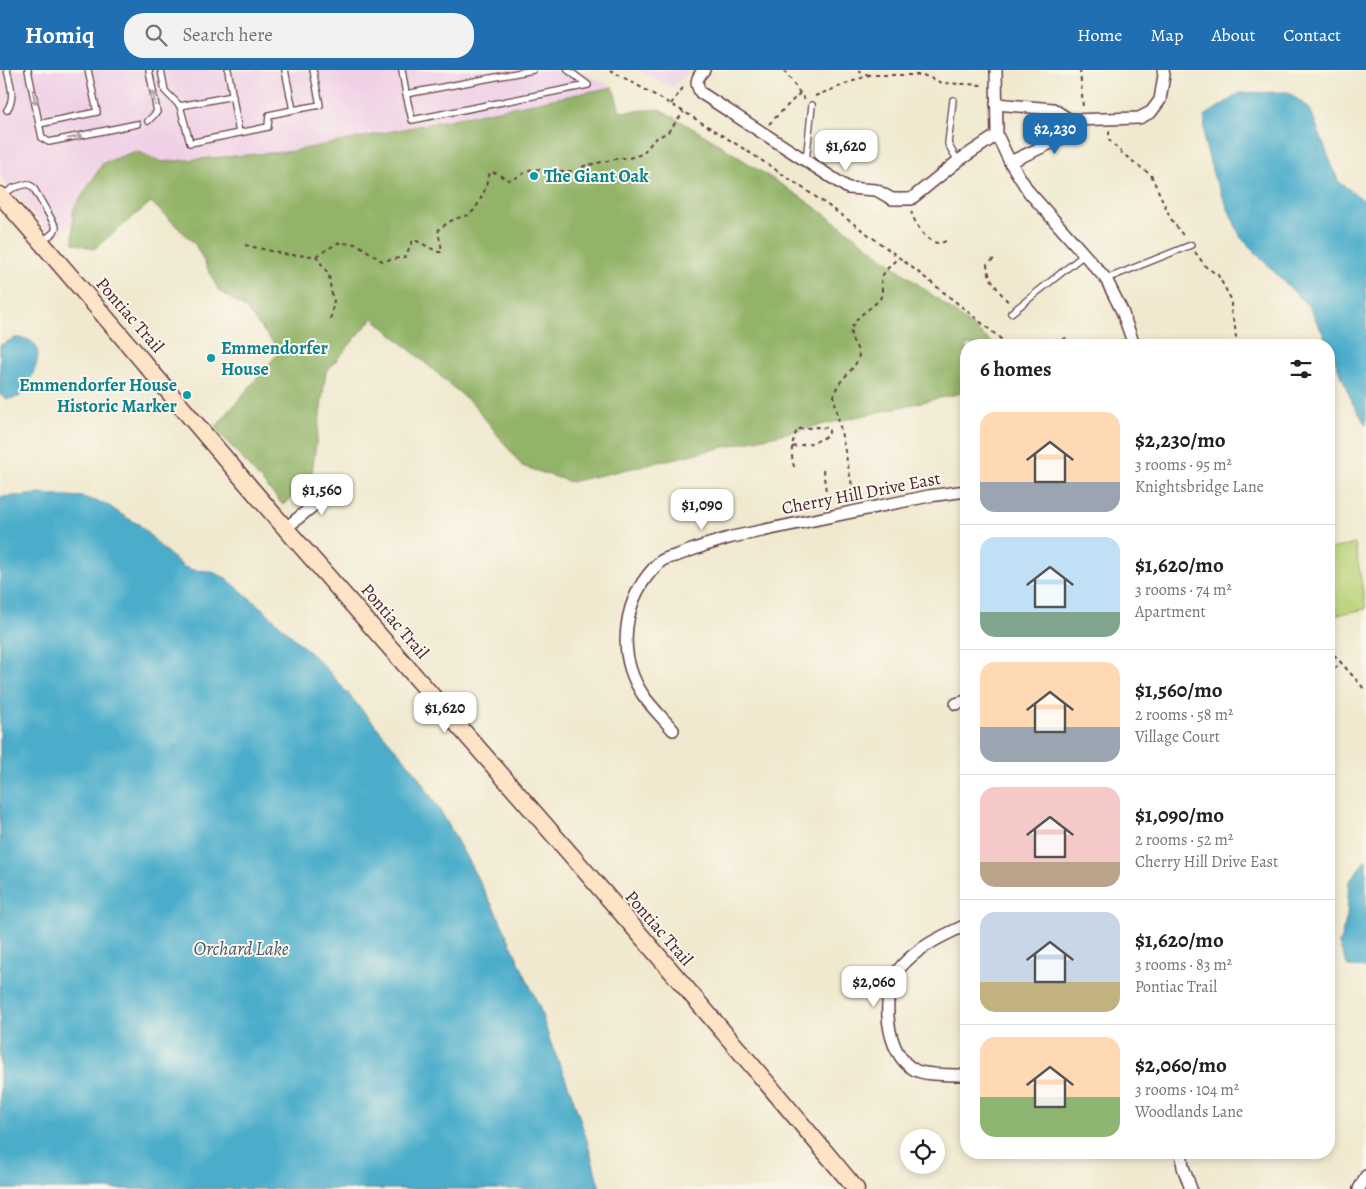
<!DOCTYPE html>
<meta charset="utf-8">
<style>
:root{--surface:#fff;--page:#f2f2f2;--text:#202124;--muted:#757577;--line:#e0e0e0;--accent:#1f6fb2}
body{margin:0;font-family:Alegreya,serif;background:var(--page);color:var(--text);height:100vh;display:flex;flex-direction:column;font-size:19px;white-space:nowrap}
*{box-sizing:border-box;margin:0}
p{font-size:16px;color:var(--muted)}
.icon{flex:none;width:28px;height:28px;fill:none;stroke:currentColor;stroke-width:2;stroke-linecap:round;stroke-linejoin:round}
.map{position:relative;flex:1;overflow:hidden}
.details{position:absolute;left:960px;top:269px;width:375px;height:820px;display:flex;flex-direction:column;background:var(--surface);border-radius:20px;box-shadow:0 2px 8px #0003}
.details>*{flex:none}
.tools{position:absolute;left:900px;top:1059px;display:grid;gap:10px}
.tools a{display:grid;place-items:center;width:45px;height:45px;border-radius:50%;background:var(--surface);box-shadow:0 2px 8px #0003;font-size:25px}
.price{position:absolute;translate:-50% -42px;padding:0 11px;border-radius:10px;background:#fff;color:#222;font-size:16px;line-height:32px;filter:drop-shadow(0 1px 2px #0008)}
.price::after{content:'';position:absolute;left:50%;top:30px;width:15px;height:11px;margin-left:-8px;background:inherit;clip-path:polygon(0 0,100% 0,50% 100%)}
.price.selected{background:var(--accent);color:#fff}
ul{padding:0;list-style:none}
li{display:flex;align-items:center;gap:15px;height:125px;padding:0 20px}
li+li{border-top:1px solid var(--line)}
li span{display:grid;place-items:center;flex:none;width:140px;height:100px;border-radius:15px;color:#555}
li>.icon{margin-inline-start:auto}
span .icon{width:60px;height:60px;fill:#fffc;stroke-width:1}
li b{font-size:21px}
h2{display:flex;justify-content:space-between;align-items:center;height:60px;padding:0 20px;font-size:21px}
header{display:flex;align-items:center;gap:30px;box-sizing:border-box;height:70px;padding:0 25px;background:var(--accent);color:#fff}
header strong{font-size:24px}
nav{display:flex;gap:28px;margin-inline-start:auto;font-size:18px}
.search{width:350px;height:45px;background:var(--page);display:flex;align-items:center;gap:12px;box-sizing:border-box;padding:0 18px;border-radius:20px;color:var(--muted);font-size:19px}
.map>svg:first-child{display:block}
</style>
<header>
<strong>Homiq</strong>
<div class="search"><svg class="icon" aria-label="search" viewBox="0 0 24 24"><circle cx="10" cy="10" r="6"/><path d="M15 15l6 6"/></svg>Search here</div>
<nav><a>Home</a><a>Map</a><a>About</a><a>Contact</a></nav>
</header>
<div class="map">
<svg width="1366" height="1119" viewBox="0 0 1366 1119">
<rect width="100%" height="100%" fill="#fbf7ec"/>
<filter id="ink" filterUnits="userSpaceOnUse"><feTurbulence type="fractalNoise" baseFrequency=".02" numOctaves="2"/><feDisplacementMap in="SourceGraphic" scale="10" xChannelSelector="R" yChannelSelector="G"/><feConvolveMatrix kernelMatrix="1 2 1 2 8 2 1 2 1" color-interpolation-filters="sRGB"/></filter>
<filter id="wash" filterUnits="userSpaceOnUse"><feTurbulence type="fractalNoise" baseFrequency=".0096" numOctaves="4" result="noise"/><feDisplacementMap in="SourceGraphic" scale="20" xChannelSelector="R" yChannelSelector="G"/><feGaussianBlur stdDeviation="1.12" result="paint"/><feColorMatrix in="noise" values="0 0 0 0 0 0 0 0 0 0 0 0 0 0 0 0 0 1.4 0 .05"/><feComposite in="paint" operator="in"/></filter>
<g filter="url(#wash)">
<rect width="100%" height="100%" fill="#f0e9cf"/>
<!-- built -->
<g fill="#efd0e6">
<path d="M0,0H578L613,17L335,73L130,110L54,169L0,106Z"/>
<path d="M638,0H690L672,17Z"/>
</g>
<!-- green -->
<path fill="#b9d176" stroke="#827850" d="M1355,474L1366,539L1335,545L1329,511V479Z"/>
<!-- forest -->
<path fill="#92b367" stroke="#6e6949" d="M613,17L620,42L660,39L709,68L799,126L841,156L939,230L995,275H966V322L571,412L522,396L475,336L373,248L326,302L311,410L283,435L215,358L280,281L245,238L219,221L195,174L151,132L94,179L73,173V140L103,93L136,81L162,92L293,81Z"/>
<!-- water -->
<g fill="#4badca" stroke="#4a667a">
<path d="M1288,22L1310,39L1338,111L1366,132V355L1353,334L1328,273L1309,237L1241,168L1214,107L1204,70L1205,46L1240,23Z"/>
<path d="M15,268C56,267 32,310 19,327L8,329L0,325V275C5,274 9,270 15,268Z"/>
<path d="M43,424L83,427L108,435L122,445L140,455L162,478L184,497L192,500L210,501L226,508L265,541L325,597L413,699L446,750L499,848L539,936L550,971L571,1022L586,1067L600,1119H0V427Z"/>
<path d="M1366,789V898L1348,897L1339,874L1347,847L1349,812Z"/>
</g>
</g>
<g filter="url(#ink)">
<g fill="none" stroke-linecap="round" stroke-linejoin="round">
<!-- service casing -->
<g stroke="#633d44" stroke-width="8">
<g id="service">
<path d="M28,0L42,68L49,72L137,54"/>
<path d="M161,0L165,21L180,36L233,26"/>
<path d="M228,0L239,63L268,57L269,45L293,40L285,0"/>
<path d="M402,0L406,24L533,0"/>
<path d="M406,24L412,50L588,15L568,0"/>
<path d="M953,30L948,74L958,91"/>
<path d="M180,36L190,73L239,63"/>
<path d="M7,40C16,27 10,14 7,0"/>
<path d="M293,40L320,35L313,0"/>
<path d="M148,51L157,42L149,0"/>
<path d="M39,54L97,42L88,0"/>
<path d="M806,91L812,35"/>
<path d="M3,125L13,118L27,114L33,117L56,157L54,162L42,172"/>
<path d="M1106,209L1191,175"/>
<path d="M1011,243L1085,184"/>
</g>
</g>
<!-- minor casing -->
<g stroke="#633d44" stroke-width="14">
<g id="minor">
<path d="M704,0C696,8 695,14 701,23L848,118L876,120L892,129H911L958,91L997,65"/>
<path d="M996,0L997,65L1010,92L1029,122L1106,209L1122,241L1134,275"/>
<path d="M996,34L1053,39L1070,50L1139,48L1151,42L1160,30L1164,5L1163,0"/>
<path d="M1010,92L1064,67L1070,50"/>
<path d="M286,458L330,422L336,412"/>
<path d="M956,634L966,631"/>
<path d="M673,660C663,648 651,637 643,625C615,583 623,526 660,492C664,488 672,487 678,485C696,478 714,472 732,467L929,426L966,421"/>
<path d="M961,1005C946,1004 928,1006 915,1000C885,985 880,923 899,899C916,878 942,866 966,855"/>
<path d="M1181,1082L1183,1097L1191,1119"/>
<path d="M1359,1119L1366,1106"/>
</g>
</g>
<!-- secondary casing -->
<g stroke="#633d44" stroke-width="19">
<path id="secondary" d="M0,125C97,235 190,349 287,460C478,678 670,896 856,1119"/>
</g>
<!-- path -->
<g stroke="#633d44" stroke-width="2" stroke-dasharray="4 4" stroke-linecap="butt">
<path d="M610,0C640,17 670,33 699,51C808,117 911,193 1008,275"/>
<path d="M784,0L800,23"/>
<path d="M859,0L860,2L869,5"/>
<path d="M1080,0L1083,37"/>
<path d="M815,26L869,5H923L942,13L984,15"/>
<path d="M671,34L685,15"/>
<path d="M769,54L800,23L805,30"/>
<path d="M1109,61V70L1123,84L1151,105L1171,149L1185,168"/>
<path d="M911,141C915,155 931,182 947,170"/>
<path d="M245,175L289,185L316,186L338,173L357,174L382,191L405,187L413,170L417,171L438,182H441C443,174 437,167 439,159L454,149L469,145L476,138L484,122L490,102L496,103L508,110L514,109L529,100L535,99L551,101H578L584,96L620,88H629L642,84L655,69L668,62L684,42"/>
<path d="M1195,182L1206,197L1218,205L1231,229V242L1235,257L1236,268L1239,275"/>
<path d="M316,186L329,205L331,221L334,231L330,251"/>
<path d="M994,189L987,194C988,210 1000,222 1010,234"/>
<path d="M1063,275L1060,272L1067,267"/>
<path d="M792,377C806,374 818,373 829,364V358L817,357L798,359C791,370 790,387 795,399"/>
<path d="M823,400L826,421"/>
<path d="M855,430L834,327C836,310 852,304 858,289C862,279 849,272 851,261C854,246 870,240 879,230C886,222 878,213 883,205C886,199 893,193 898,188"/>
<path d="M1329,579L1366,621"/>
<path d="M1329,604L1341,593"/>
</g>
<!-- service -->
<use href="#service" stroke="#fff" stroke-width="5.5"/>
<!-- minor -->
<use href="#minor" stroke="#fff" stroke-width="11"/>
<!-- secondary -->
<use href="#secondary" stroke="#fee4c6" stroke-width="16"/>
</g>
<!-- one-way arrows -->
<defs><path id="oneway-shaft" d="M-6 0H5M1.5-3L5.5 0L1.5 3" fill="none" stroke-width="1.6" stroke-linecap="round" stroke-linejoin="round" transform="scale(1.25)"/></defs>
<g stroke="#ae9aa0">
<use href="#oneway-shaft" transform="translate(34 27) rotate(79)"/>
<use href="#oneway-shaft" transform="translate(154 28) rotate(-101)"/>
<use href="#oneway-shaft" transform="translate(75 67) rotate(-12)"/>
</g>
</g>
<!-- markers -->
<g fill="#0f9aa8" stroke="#fbf7ec" stroke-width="2">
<circle cx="534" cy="106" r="5"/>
<circle cx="211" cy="288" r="5"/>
<circle cx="187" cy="325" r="5"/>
</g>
<g text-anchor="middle" stroke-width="4" stroke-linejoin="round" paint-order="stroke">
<!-- culture labels -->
<g font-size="18" font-weight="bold" fill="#0d838f" stroke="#fbf7ec" text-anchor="start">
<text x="544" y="112">The Giant Oak</text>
<text x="221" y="284">Emmendorfer<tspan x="221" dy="21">House</tspan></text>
<text x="177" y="321" text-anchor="end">Emmendorfer House<tspan x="177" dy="21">Historic Marker</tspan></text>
</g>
<!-- street labels -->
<g font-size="18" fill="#4a1f2b" stroke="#fbf7ec">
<text transform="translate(130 245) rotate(49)" y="6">Pontiac Trail</text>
<text transform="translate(861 423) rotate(-11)" y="6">Cherry Hill Drive East</text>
<text transform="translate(395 551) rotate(49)" y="6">Pontiac Trail</text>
<text transform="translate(659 858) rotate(49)" y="6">Pontiac Trail</text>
</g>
<!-- water labels -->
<g font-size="19" font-style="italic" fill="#4a586b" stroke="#fbf7ec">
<text x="241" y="885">Orchard Lake</text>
</g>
</g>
</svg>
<div class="tools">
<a><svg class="icon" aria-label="locate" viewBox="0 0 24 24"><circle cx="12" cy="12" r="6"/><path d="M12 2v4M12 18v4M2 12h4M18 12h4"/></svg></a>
</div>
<b class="price selected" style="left:1055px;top:85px">$2,230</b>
<b class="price" style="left:846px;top:102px">$1,620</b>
<b class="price" style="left:322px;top:446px">$1,560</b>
<b class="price" style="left:702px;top:461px">$1,090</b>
<b class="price" style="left:445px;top:664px">$1,620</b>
<b class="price" style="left:874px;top:938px">$2,060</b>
<section class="details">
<h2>6 homes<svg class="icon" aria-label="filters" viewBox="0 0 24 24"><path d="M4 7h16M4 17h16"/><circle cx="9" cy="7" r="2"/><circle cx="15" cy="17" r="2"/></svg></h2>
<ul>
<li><span style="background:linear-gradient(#ffd9b3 70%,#9aa5b1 0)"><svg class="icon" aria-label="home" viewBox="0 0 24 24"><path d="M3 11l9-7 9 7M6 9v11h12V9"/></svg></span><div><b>$2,230/mo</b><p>3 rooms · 95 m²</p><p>Knightsbridge Lane</p></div></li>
<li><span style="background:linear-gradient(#bfe0f5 75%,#7fa58c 0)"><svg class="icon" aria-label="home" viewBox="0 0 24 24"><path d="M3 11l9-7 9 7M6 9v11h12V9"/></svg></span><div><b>$1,620/mo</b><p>3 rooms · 74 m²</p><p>Apartment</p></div></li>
<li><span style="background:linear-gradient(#ffd9b3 65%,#9aa5b1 0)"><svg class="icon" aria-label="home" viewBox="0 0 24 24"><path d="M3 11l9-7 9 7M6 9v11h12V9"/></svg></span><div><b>$1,560/mo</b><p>2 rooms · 58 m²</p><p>Village Court</p></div></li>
<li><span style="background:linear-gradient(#f6c9c9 75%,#b9a48a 0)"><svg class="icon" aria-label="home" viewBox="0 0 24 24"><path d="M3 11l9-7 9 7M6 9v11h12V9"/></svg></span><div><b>$1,090/mo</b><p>2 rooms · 52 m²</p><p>Cherry Hill Drive East</p></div></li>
<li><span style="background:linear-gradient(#c9d6e8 70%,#c2b280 0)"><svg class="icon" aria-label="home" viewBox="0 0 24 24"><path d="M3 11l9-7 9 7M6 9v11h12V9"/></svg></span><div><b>$1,620/mo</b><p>3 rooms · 83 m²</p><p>Pontiac Trail</p></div></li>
<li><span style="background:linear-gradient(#ffd9b3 60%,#8fb573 0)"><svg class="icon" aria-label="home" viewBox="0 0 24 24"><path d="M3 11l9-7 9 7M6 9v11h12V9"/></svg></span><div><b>$2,060/mo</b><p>3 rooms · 104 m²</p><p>Woodlands Lane</p></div></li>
</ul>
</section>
</div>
